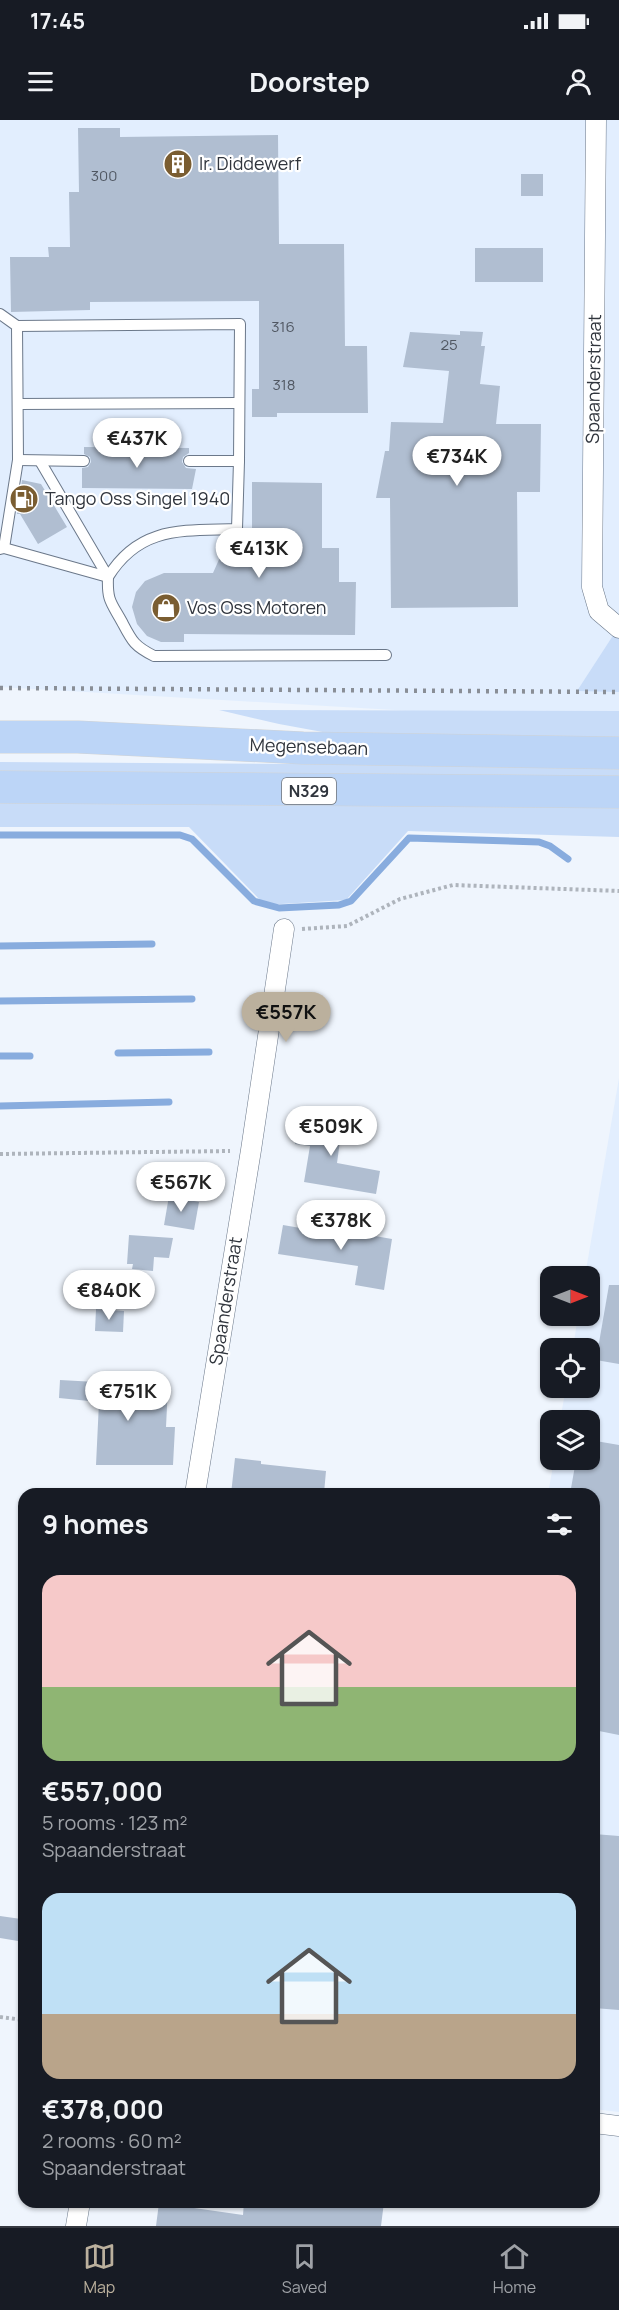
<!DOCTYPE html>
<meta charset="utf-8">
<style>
:root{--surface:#171b24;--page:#242831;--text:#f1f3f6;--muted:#9ea1a6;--line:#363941;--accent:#bbb09d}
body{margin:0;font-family:Manrope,sans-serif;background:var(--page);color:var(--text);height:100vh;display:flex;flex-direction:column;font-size:22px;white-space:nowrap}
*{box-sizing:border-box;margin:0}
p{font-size:20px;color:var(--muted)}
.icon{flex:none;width:33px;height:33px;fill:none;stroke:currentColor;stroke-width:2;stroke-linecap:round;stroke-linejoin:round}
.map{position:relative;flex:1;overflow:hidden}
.sheet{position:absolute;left:18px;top:1368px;width:582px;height:720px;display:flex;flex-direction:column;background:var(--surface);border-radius:18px;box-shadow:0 2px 4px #0004}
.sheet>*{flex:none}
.needle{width:39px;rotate:90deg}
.controls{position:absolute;left:540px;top:1146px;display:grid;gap:12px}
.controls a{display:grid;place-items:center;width:60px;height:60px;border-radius:12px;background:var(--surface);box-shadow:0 2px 4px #0004;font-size:30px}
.price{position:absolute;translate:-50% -51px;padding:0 14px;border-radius:21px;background:#fff;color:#222;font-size:20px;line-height:39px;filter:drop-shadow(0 2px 3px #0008)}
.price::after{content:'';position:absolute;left:50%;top:36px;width:18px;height:14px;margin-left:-9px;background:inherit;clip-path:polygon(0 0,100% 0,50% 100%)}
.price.selected{background:var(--accent);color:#111}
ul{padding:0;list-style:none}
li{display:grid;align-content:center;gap:12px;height:318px;padding:0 24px}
li span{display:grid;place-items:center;height:186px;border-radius:18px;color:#555}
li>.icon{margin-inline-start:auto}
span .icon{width:108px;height:108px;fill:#fffc;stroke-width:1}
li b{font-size:26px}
h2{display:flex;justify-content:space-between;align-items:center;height:72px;padding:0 24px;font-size:26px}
.status{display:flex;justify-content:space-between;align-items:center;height:42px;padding:0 30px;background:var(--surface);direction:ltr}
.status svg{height:16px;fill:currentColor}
header{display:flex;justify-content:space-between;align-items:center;height:78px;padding:0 24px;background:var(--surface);font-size:27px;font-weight:700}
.tabs{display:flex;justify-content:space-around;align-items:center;height:84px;border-top:2px solid var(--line);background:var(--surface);font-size:16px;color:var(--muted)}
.tabs a{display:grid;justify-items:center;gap:3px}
.tabs .selected{color:var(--accent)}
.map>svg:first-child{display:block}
</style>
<div class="status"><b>17:45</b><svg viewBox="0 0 49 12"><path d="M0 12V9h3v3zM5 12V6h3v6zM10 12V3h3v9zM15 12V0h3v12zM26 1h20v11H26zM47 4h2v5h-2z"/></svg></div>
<header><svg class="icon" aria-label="menu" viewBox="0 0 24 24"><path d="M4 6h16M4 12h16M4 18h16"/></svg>Doorstep<svg class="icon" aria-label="person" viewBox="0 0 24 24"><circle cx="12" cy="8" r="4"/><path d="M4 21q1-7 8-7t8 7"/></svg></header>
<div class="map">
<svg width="619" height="2106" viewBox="0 0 619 2106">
<rect width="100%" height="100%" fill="#eff5fd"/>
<!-- built -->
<g fill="#e2eefe">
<path d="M0,0H619V603L0,567Z"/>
<path d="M619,958V1992L594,1989V1374H548L554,1340H590V1300H560L566,1268H590V1228H573L578,1196H590V1156H585Z"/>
</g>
<!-- green -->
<g fill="#c8dcf8">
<path d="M614,514L619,516V572L577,571Z"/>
<path d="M219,590L619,591V617H407L339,615L279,604Z"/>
<path d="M0,642L619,646V717L408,711L346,780L265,785L189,707H0Z"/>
</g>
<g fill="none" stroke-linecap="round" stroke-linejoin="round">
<!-- stream -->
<g stroke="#88acde" stroke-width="7">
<path d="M0,715H180L192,719L254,781L279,788L339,785L351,781L409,718L539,722L550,726L568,739"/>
<path d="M0,826L152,824"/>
<path d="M0,881L192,879"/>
<path d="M118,933L209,932"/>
<path d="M0,936H30"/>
<path d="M0,986L169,982"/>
</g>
</g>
<!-- building -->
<g fill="#b0bed1">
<path d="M78,8H120V17L278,15L279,124H344L345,226H367L368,293H277V297H252V269H259V181L90,182V190L11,192L10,137H49L48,127H70L69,72H79Z"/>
<rect x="521" y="54" width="22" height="22"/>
<rect x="475" y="128" width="68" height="34"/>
<path d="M460,211L483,212L481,226H485L480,264L500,266L496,304H541L540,372H517L518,487L391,488L390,378H376L385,331H389L391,302L443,303L449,251L403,247L410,212L460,215Z"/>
<path d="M84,327L189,328V333L183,337L182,342L186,348L196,349L192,369L82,368V348L88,347L91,342L90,337L84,334Z"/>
<path d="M22,360L41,364L67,407L38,424L20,394H17Z"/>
<path d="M252,362L322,363V428H339V462H356L355,515L184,514V522H161L147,516L137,504L132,487L136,472L145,461L164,453H213L221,435L225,430L234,427H252Z"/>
<path d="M300,991L324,995L323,1003L342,1006L337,1043L380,1051L376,1074L304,1062L310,1026L295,1024Z"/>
<path d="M169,1076L199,1082L194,1110L164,1105Z"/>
<path d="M306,1104L392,1119L384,1170L355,1165L358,1146L278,1134L283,1105L306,1109Z"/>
<path d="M129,1115L173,1118L169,1138L154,1137L153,1151L132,1149L133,1144H127Z"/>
<path d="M609,1165H619V1244L596,1240Z"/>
<path d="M96,1189L124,1191L123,1212L95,1211Z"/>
<path d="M60,1260L168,1266L166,1307H175L173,1345H96L99,1282L59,1278Z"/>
<path d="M590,1320L619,1325V1615L594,1610V1374H570L576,1340H590Z"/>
<path d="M235,1338L261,1341V1344L326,1351L324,1373L303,1371V1374H231Z"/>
<path d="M594,1714L619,1716V1890L594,1888Z"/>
<path d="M0,1796L21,1799L18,1821L0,1818Z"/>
<path d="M244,2082H384L381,2106H156L159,2083L243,2095Z"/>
</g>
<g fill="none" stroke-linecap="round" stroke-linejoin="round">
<!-- service casing -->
<g stroke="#6b788a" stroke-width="12">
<g id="service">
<path d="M0,194L17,206L18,340L4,428L0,429"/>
<path d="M17,206L240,204L239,341H189"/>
<path d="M18,284L239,283"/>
<path d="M18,340L84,341"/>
<path d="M40,341L108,457C107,481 111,482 122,502C132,521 134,526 154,536L386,535"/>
<path d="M4,428L108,457C140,405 184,411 237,409L239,341"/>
</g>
</g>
<!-- minor casing -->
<g stroke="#6b788a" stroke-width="21">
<g id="minor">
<path d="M596,0L592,467L599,491L619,508"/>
<path d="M195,1374L251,1030L284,809"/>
<path d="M594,2003L619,2006"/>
<path d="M76,2106L80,2082"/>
</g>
</g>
<!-- primary casing -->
<g stroke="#d1d3d4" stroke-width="33">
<g id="primary">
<path d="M0,617H78L303,628L619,633"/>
<path d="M0,667L619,672"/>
</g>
</g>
<!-- path -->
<g stroke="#aeb4bc" stroke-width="4" stroke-dasharray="3 3" stroke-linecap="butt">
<path d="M302,809L347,806L400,779L453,765L619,771"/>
<path d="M0,1034L230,1031"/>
<path d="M0,1897L24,1900"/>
</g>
<!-- service -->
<use href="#service" stroke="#fff" stroke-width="10"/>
<!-- minor -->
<use href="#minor" stroke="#fff" stroke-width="20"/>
<!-- primary -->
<use href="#primary" stroke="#bcd5f7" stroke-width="32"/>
<!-- rail -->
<path stroke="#898e96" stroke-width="4.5" stroke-dasharray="3 6" stroke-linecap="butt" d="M0,568L619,572"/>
</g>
<!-- icons -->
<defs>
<g id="building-disc" transform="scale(1.5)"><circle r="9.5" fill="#7a5d31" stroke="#fff"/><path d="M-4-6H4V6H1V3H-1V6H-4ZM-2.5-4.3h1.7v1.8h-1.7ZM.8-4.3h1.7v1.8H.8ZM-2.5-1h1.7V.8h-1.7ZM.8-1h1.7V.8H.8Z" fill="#fff"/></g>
<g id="fuel-disc" transform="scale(1.5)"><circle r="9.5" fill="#7a5d31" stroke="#fff"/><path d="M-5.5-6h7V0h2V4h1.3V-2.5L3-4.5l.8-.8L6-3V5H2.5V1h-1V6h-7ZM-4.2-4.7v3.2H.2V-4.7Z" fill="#fff"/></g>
<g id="shop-disc" transform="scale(1.5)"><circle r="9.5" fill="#7a5d31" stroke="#fff"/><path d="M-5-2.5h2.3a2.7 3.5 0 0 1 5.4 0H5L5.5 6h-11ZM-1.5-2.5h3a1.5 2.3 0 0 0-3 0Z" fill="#fff"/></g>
</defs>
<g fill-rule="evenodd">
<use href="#building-disc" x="178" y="44"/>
<use href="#fuel-disc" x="24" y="379"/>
<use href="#shop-disc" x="166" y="488"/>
</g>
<g text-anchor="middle" stroke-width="4.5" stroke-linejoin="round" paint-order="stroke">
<!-- number labels -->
<g font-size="15" fill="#505762">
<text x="104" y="61">300</text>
<text x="283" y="212">316</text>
<text x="449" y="230">25</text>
<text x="284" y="270">318</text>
</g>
<!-- shield labels -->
<rect fill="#fff" stroke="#6e7277" stroke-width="1.5" x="282" y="658" width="54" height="26" rx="4.5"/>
<g font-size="16" font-weight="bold" fill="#30353d">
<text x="309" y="677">N329</text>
</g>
<!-- poi labels -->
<g font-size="18" fill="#30353d" stroke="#fff" text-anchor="start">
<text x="199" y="50">Ir. Diddewerf</text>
<text x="45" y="385">Tango Oss Singel 1940</text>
<text x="187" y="494">Vos Oss Motoren</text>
</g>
<!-- street labels -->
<g font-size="18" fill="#30353d" stroke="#fff">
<text transform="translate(594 259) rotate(-89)" y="6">Spaanderstraat</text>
<text transform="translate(309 627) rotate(2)" y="6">Megensebaan</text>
<text transform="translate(226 1181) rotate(-81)" y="6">Spaanderstraat</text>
</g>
</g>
</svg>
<div class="controls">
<a><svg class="needle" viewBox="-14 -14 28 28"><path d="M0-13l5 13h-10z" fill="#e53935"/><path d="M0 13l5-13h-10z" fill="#9ea1a6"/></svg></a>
<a><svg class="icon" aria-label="locate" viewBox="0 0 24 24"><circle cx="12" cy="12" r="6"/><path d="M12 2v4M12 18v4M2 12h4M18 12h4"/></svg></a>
<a><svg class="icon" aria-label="layers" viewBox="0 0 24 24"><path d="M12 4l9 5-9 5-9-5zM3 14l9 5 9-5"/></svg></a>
</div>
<b class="price" style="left:137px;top:349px">€437K</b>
<b class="price" style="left:457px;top:367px">€734K</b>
<b class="price" style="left:259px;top:459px">€413K</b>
<b class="price selected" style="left:286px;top:923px">€557K</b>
<b class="price" style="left:331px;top:1037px">€509K</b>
<b class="price" style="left:181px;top:1093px">€567K</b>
<b class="price" style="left:341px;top:1131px">€378K</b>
<b class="price" style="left:109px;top:1201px">€840K</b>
<b class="price" style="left:128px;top:1302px">€751K</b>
<section class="sheet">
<h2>9 homes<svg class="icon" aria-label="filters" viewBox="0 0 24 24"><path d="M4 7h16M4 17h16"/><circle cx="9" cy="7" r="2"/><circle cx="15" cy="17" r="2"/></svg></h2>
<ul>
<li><span style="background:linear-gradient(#f6c9c9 60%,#8fb573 0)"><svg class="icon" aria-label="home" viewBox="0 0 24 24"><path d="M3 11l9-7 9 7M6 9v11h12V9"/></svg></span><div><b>€557,000</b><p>5 rooms · 123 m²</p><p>Spaanderstraat</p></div></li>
<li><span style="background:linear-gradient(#bfe0f5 65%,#b9a48a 0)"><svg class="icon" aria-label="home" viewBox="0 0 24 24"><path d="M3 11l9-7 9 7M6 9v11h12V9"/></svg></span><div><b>€378,000</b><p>2 rooms · 60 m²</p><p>Spaanderstraat</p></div></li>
</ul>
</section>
</div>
<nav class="tabs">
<a class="selected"><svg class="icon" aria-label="map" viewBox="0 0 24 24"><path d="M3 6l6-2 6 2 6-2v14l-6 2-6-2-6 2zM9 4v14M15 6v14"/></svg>Map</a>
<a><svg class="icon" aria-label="saved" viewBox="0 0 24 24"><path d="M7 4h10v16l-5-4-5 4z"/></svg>Saved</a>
<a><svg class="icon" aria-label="home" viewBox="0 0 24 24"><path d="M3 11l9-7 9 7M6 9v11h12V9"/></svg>Home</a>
</nav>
